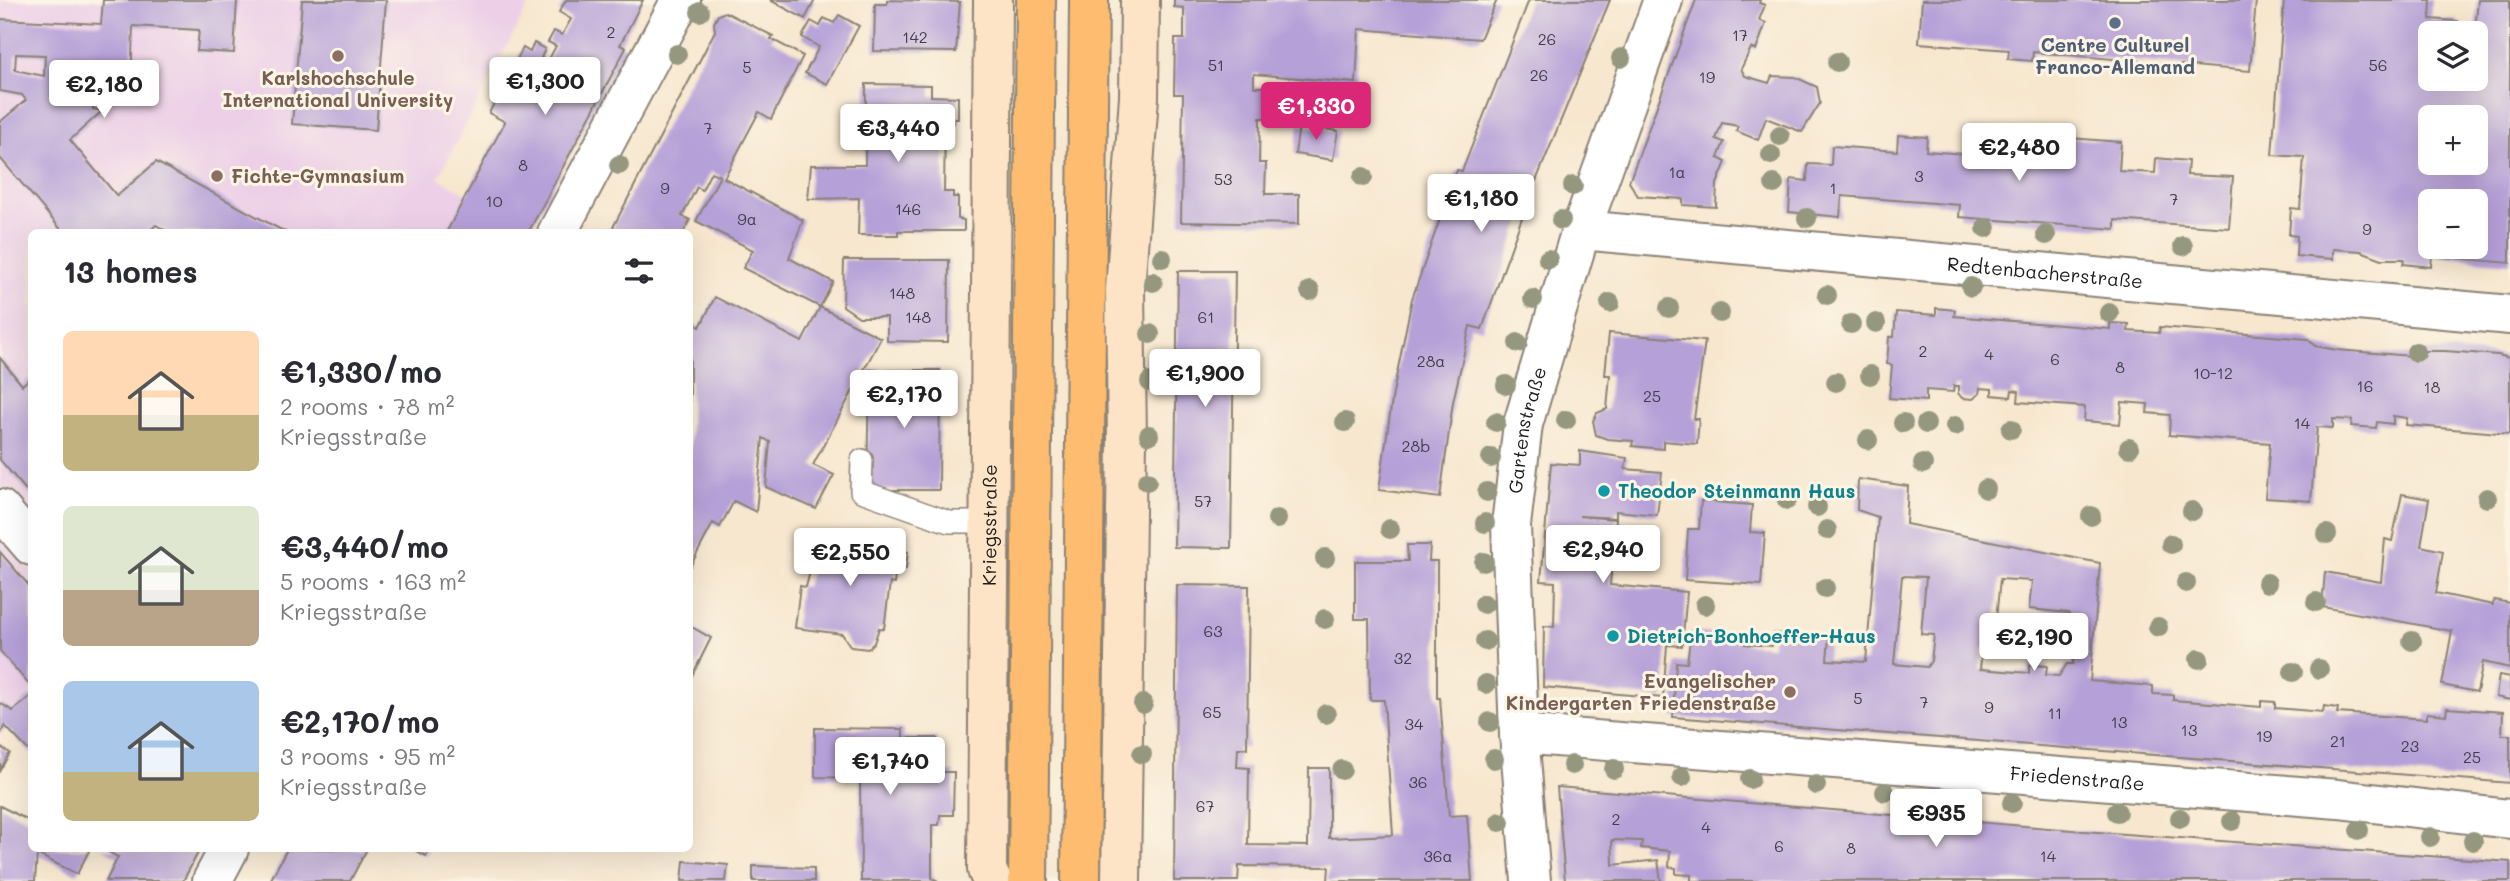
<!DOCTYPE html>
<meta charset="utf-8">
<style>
:root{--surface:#fff;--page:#f2f2f3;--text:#2b2b33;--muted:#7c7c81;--accent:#db2777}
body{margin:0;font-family:Mali,sans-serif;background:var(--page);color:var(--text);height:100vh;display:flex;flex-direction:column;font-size:26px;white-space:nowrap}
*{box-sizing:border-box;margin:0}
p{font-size:23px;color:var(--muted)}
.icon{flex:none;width:38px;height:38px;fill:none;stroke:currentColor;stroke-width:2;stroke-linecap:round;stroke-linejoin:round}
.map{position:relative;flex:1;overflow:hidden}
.panel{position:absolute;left:28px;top:229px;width:665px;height:623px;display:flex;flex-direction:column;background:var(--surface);border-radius:10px;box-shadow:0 7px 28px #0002}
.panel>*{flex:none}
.tools{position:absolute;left:2418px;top:21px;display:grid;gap:14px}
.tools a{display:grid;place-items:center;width:70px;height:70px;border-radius:10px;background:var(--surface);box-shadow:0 7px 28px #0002;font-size:35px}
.price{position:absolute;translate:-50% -60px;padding:0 16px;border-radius:7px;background:#fff;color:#222;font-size:23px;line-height:46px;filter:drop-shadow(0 2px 4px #0008)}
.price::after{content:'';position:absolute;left:50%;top:42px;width:21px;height:16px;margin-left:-10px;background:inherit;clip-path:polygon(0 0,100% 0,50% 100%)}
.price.current{background:var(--accent);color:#fff}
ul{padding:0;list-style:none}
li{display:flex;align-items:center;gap:21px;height:175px;padding:0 35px}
li span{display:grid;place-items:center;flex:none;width:196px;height:140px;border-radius:10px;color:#555}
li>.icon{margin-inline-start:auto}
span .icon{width:84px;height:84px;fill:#fffc;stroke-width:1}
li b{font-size:30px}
h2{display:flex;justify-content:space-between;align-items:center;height:84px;padding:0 35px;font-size:30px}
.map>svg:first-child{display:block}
</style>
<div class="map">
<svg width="2510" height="881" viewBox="0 0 2510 881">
<rect width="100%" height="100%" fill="#fcf5e5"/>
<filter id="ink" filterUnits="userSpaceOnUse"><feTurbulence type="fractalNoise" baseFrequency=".0143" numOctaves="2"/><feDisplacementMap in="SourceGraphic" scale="14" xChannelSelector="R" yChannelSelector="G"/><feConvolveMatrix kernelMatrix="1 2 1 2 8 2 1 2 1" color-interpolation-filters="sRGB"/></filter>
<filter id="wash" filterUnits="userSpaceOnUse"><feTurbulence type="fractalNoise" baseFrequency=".00686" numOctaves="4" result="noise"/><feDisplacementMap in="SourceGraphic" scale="28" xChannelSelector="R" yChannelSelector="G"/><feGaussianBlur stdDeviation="1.57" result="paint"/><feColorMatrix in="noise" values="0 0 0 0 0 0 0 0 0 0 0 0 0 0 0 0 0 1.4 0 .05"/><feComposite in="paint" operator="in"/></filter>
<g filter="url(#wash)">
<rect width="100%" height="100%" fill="#f7e7cf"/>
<!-- built -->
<path fill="#edd0e8" d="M0,0H531L438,178L467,193L446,233H32L31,742L0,707Z"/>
<g id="blocks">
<!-- building -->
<g fill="#b6a0d8" fill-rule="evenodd">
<path d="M103,0H237L234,53L197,51L199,30L133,26L131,88L94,86L93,109L102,111L70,140L117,196L156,162L287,233H170L156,225L147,233H64L0,158V122L26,100L22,95L0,91V19L101,24ZM16,54L45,55L44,76L15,70Z"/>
<path d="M302,0H386L376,130L292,124Z"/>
<path d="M566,0H643L620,45L626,48L528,233H446L505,122L489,113L523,48L530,52L534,43L545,49L541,58L548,61L556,46L548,42L554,31L562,35L571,19L559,12Z"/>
<path d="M770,0H815L805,19Z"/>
<path d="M887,0L960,2L956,52L874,51L875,4H887Z"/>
<path d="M1174,0H1497L1480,39L1359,29L1356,83L1254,74V87H1267L1266,118H1260L1259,163H1266L1265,194H1299V224L1181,222L1183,94H1174L1175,39H1184V8L1174,7Z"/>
<path d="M1529,0H1610L1529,198L1482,329L1470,326L1453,402L1440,498L1379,490L1393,393L1412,299L1457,170L1462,171Z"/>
<path d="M1696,0H1760L1759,3L1765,5L1759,20L1766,23L1756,50L1751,48L1741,69L1745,76L1769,83L1772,76L1795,77L1817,87L1820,103L1802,132L1766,118L1758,140L1736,131L1738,126L1722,123L1716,139L1724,142L1718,158L1726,162L1717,184L1716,207L1683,205V199L1638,196L1629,182Z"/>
<path d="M1922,0H2256L2250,71L2033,52L2032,61L2008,59L2009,50L1919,43Z"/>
<path d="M2284,0H2431L2430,19L2458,21L2457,28L2475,30L2478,0H2510V263L2432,256L2431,267L2403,264L2404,259H2382L2361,251L2333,249V259L2296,256L2297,236L2289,235L2291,208L2300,209L2304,157L2272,155ZM2431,33H2476V79H2431ZM2431,117H2476V163H2431ZM2431,201H2476V247H2431Z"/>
<path d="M725,12L773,36L771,39L803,56L771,119L759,112L724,178L803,220L789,258L833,282L820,307L881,338L813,465L834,475L816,509L766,487L770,442L763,438L756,512L734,501L720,527L713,523L690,567V321L700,327L715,297L802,342L820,307L743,268L753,250L696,221L720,176L711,172L702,190L697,187L682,216L690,220L683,233H610L715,31L714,23L718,15Z"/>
<path d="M839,15L859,26L827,84L805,73L819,47L802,37L811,21L820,26L824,18L834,23Z"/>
<path d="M866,84L931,85V96L958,97V119H954V123H945L944,192H953V197H958V219L964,220V231H898V235H858L859,198L808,199L811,165H865Z"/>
<path d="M1299,125L1338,131L1333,160L1295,154Z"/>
<path d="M1965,130L2121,142L2119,171L2155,173L2156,158L2188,161L2187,175L2233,177L2229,228L2115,220V229L1959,217L1960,205L1842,196L1840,217L1789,212L1791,179L1807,181L1808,164L1831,165L1832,146L1897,151L1898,135L1927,137L1926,151L1964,154Z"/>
<path d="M844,260H949L948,342L887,341V317H859L843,306Z"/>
<path d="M1178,271H1235L1231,548L1174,547Z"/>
<path d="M1936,308L1955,310L1954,316L2024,322L2110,329V323L2129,324L2128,331L2159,333L2160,327L2308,339L2315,346L2337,350L2424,357L2425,351H2445L2498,355L2510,358V434L2406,425L2407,418L2393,416V424L2377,422L2376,428L2351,426L2352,420L2333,419V428L2317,427L2311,501L2265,498L2270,443L2169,435L2170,415L2147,413L2148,404L2122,402L2120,424L2084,421L2085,407L2018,402L2019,391L2012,390L2011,397L1992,395V389L1980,388L1979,394L1973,399L1962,398L1958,393V386H1954L1953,392L1926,390V401L1889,398L1892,365L1887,364L1889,337H1894L1896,312L1936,315Z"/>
<path d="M1609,333L1705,341L1694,419H1699L1697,444L1663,441V449L1632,446L1633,441L1607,439L1596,435L1593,421L1597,413L1607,409L1610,375H1605Z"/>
<path d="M0,358L22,385L32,377V497L0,460Z"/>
<path d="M869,370H940L939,490H867Z"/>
<path d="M1580,451L1627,458L1625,469L1662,472L1657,515L1616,511V518L1579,516L1616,519L1610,585L1687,592L1682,646L1667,645L1663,698L1543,687L1544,626L1554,627L1555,582L1541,581L1551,463L1580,465Z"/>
<path d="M1858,479L1908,486L1906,524L2100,563L2090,681L2153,686V694L2173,695V700L2261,707V701L2275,702V708L2323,712L2324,706L2338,708L2337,713L2427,719V713L2446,715L2447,708L2503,712L2502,735H2510V783L1673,717L1676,662L1687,663L1691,632L1746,637L1745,644L1772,646L1774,633L1829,638L1827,660L1866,662L1878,517L1857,510ZM1902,576L1926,577L1921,634L1934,635L1931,661L1927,667L1894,664ZM2000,579L2032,581L2029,609L2069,613L2067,655L2073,656V664H2067L2059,676L2046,675L2047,666L2029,665V673L1980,669L1982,648L1993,649Z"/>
<path d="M2402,494L2429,499L2421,546L2443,551L2436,593L2493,605L2494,600L2510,603V668L2483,662L2477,692L2442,685L2452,631L2322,607L2325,572L2381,582L2385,539L2392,541Z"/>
<path d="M1701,501L1752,505L1750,532L1765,533L1761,585L1685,580L1688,529H1699Z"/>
<path d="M827,532L900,541L898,551L908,552L906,569L896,568L894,584L890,583L884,629L879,628L874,643L868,649L851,647L842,634L795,628L800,586L806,587L815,552L825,554Z"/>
<path d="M1407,545H1430L1429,561H1437V698H1440L1449,816L1467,815L1472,881H1328L1329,867L1239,866L1238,881H1174L1177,585L1249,586L1247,748H1238L1237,767L1249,768L1248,845L1308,846L1309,768H1329V838L1393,835L1384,700H1370L1369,619H1355V561H1408Z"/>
<path d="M0,552L32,589V688L0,651Z"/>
<path d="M690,626L711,638L690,680Z"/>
<path d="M2499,675L2510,677V700L2496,697Z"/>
<path d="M32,695V754L5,726L0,735V703L13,711Z"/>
<path d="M815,728L903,729V738H937L936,767H942L941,772H954L953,815H940L939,825H932V878L938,881H861L860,778L815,777Z"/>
<path d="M0,747L10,753L0,770Z"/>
<path d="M1557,787L2084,831L2510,862V881H1691V875L1676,874V868L1669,867L1670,851L1641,848L1642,841L1612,840L1613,865L1658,860L1661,881H1565Z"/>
<path d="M0,806L32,822V849H90L77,874L37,854L35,881H0Z"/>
<path d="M103,849H200L183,881H106L118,857Z"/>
<path d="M287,849H367L350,881H270Z"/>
<path d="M412,849H429L426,856Z"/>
<path d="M684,861L728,865L726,881H682Z"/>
<path d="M753,866L814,868V881H753Z"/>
</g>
</g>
</g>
<g filter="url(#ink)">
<use href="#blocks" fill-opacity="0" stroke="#8a8276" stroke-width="2"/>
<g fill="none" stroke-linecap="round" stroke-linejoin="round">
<!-- service casing -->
<g stroke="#8a8276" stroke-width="24">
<path id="service" d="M862,460L861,491L949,522H989"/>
</g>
<!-- minor casing -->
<g stroke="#8a8276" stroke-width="42">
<g id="minor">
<path id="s1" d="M1581,230L2510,315"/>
<path d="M557,233L681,0"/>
<path d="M0,509L32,546"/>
<path id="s2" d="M1519,734L2338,799L2510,819"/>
<path d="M212,881L229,849"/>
<path id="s3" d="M1531,881L1519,734L1511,525L1523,424L1581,230L1663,0"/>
</g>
</g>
<!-- secondary casing -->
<g stroke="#8a8276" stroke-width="42">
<g id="secondary">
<path id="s4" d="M992,881L987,870L993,0"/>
<path d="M1121,881L1127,440L1125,290L1139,97L1140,0"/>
</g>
</g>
<!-- primary casing -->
<g stroke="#8a8276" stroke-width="42">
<g id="primary">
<path d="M1028,881L1036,0"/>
<path d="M1081,881L1089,0"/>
</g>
</g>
<!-- service -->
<use href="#service" stroke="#fff" stroke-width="21"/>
<!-- minor -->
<use href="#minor" stroke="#fff" stroke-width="38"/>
<!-- secondary -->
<use href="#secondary" stroke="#fee4c6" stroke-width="38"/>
<!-- primary -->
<use href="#primary" stroke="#fdbc70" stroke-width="38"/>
</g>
<!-- trees -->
<g fill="#95987e">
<circle cx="700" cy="12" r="10"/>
<circle cx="677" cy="54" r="10"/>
<circle cx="1621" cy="58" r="10"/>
<circle cx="1837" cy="62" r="10"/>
<circle cx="1780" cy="136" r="10"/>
<circle cx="1771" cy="155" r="10"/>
<circle cx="619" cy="165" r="10"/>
<circle cx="1363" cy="177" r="10"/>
<circle cx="1774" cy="184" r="10"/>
<circle cx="1573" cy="186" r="10"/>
<circle cx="1807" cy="218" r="10"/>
<circle cx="1561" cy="220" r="10"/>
<circle cx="1986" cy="228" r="10"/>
<circle cx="2046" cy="235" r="10"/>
<circle cx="2183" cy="246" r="10"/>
<circle cx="1162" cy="258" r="10"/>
<circle cx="1548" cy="259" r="10"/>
<circle cx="1153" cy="282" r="10"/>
<circle cx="1971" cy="287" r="10"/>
<circle cx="1310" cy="291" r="10"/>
<circle cx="1827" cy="295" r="10"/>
<circle cx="1533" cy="299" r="10"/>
<circle cx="1610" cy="303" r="10"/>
<circle cx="1669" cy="308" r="10"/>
<circle cx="1720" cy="313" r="10"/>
<circle cx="2109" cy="313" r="10"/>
<circle cx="1876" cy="323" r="10"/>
<circle cx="1851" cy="324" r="10"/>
<circle cx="1150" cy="334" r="10"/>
<circle cx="1518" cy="343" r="10"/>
<circle cx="2416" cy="352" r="10"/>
<circle cx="1870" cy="375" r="10"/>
<circle cx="1150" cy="382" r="10"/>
<circle cx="1836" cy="382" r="10"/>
<circle cx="1506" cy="385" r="10"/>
<circle cx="1566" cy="420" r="10"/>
<circle cx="1345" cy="422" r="10"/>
<circle cx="1496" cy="422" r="10"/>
<circle cx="1903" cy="423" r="10"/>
<circle cx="1926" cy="424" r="10"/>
<circle cx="1955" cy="426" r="10"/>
<circle cx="2011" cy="429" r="10"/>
<circle cx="1149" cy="435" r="10"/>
<circle cx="1868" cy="440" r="10"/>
<circle cx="2129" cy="448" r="10"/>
<circle cx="1491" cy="458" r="10"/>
<circle cx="1923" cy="464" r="10"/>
<circle cx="1147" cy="481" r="10"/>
<circle cx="1986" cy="489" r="10"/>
<circle cx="1487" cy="492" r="10"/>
<circle cx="2487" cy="498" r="10"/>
<circle cx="1787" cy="500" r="10"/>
<circle cx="1817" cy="507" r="10"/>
<circle cx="2192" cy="511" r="10"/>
<circle cx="2091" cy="516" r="10"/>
<circle cx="1277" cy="519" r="10"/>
<circle cx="1485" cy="523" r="10"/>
<circle cx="1390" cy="529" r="10"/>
<circle cx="1827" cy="530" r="10"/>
<circle cx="2327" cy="534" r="10"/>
<circle cx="2171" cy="544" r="10"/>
<circle cx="1325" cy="558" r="10"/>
<circle cx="1484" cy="562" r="10"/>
<circle cx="2186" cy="583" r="10"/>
<circle cx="2267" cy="583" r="10"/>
<circle cx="1825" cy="588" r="10"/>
<circle cx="2316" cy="602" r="10"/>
<circle cx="1484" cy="604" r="10"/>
<circle cx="1705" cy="605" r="10"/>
<circle cx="1325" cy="619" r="10"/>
<circle cx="2158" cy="627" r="10"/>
<circle cx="1485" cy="641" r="10"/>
<circle cx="2412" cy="641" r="10"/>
<circle cx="2199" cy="659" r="10"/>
<circle cx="2319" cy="669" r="10"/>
<circle cx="2293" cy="672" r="10"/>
<circle cx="1486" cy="684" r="10"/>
<circle cx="1143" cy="704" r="10"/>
<circle cx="1326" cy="714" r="10"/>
<circle cx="1490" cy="722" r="10"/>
<circle cx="1142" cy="754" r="10"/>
<circle cx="1494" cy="759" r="10"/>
<circle cx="1572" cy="765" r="10"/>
<circle cx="1614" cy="769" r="10"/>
<circle cx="1342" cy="770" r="10"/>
<circle cx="1682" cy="777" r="10"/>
<circle cx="1750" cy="779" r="10"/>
<circle cx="1816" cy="785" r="10"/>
<circle cx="1885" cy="792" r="10"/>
<circle cx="1951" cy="798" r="10"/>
<circle cx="2012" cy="803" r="10"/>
<circle cx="2117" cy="812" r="10"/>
<circle cx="2180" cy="818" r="10"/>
<circle cx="2232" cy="821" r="10"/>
<circle cx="1500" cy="822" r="10"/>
<circle cx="2359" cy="830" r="10"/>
<circle cx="2430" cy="837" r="10"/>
<circle cx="2473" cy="841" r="10"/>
</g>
</g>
<!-- markers -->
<circle fill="#5c6f8a" stroke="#fcf5e5" stroke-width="2.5" cx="2115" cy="23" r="7"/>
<g fill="#8d6e63" stroke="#fcf5e5" stroke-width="2.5">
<circle cx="338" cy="56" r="7"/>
<circle cx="217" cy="176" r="7"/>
<circle cx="1790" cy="692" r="7"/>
</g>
<g fill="#0f9aa8" stroke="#fcf5e5" stroke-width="2.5">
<circle cx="1604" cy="491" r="7"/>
<circle cx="1613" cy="636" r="7"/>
</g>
<g text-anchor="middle" stroke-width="6" stroke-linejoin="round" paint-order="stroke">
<!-- number labels -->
<g font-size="16" fill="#423d4b">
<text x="611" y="38">2</text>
<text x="1740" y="41">17</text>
<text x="915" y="43">142</text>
<text x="1547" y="45">26</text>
<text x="1216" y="71">51</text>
<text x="2378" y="71">56</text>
<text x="747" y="73">5</text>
<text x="1539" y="81">26</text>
<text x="1707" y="83">19</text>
<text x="708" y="134">7</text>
<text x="523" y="171">8</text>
<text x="1677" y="178">1a</text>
<text x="1919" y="182">3</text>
<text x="1223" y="185">53</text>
<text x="665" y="194">9</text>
<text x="1833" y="194">1</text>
<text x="2174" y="205">7</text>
<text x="494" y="207">10</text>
<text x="908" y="215">146</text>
<text x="747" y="225">9a</text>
<text x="2367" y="235">9</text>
<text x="902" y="299">148</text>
<text x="918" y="323">148</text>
<text x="1206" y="323">61</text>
<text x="1923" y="357">2</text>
<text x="1989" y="360">4</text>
<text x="2055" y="365">6</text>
<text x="1431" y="367">28a</text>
<text x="2120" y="373">8</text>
<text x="2213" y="379">10-12</text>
<text x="2365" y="392">16</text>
<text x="2432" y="393">18</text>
<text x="1652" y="402">25</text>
<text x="2302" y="429">14</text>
<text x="1416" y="452">28b</text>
<text x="1203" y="507">57</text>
<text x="1213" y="637">63</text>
<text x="1403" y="664">32</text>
<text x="1858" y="704">5</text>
<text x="1924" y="708">7</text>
<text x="1989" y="713">9</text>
<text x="1212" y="718">65</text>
<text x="2055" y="719">11</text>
<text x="2119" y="728">13</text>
<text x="1414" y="730">34</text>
<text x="2189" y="736">13</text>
<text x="2264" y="742">19</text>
<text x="2338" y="747">21</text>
<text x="2410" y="752">23</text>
<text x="2472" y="763">25</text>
<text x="1418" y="788">36</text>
<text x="1205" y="812">67</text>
<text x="1616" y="825">2</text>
<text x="1706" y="833">4</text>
<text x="1779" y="852">6</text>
<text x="1851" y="854">8</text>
<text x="1438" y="862">36a</text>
<text x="2048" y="862">14</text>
</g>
<!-- service labels -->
<g font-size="19" font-weight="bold" fill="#4e5e75" stroke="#fcf5e5">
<text x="2115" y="52">Centre Culturel<tspan x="2115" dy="22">Franco-Allemand</tspan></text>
</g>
<!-- education labels -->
<g font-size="19" font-weight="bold" fill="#785e54" stroke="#fcf5e5">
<text x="338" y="85">Karlshochschule<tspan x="338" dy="22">International University</tspan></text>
<text x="231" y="183" text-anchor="start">Fichte-Gymnasium</text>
<text x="1776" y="688" text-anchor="end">Evangelischer<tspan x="1776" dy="22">Kindergarten Friedenstraße</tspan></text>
</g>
<!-- street labels -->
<g font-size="19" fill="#1c1c1c" stroke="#fcf5e5">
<text dy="7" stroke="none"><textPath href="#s1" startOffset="466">Redtenbacherstraße</textPath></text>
<text dy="7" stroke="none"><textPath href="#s3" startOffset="453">Gartenstraße</textPath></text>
<text dy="7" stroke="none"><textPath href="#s4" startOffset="357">Kriegsstraße</textPath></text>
<text dy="7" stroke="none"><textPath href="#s2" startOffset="560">Friedenstraße</textPath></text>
</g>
<!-- culture labels -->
<g font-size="19" font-weight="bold" fill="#0d838f" stroke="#fcf5e5" text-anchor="start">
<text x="1618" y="498">Theodor Steinmann Haus</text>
<text x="1627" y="643">Dietrich-Bonhoeffer-Haus</text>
</g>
</g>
</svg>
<div class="tools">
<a><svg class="icon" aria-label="layers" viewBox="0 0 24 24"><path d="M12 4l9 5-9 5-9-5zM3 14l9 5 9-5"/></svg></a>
<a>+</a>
<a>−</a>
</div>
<b class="price" style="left:545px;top:117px">€1,300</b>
<b class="price" style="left:104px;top:120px">€2,180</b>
<b class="price current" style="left:1316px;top:142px">€1,330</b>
<b class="price" style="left:898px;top:164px">€3,440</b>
<b class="price" style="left:2019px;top:183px">€2,480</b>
<b class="price" style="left:1481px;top:234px">€1,180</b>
<b class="price" style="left:1205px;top:409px">€1,900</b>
<b class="price" style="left:904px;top:430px">€2,170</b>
<b class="price" style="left:1603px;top:585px">€2,940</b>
<b class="price" style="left:850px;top:588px">€2,550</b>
<b class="price" style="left:2034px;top:673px">€2,190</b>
<b class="price" style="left:890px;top:797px">€1,740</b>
<b class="price" style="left:1936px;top:849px">€935</b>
<section class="panel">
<h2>13 homes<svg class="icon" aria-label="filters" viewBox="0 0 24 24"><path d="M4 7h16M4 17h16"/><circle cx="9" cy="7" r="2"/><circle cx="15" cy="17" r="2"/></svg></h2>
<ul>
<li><span style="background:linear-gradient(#ffd9b3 60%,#c2b280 0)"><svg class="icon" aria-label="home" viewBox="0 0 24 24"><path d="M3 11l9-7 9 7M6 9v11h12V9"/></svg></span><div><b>€1,330/mo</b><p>2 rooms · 78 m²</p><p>Kriegsstraße</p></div></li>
<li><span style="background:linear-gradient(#dfe7d0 60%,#b9a48a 0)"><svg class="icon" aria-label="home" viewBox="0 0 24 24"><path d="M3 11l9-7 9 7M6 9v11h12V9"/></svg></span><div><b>€3,440/mo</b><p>5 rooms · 163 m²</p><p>Kriegsstraße</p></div></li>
<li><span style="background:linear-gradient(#a9c7e8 65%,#c2b280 0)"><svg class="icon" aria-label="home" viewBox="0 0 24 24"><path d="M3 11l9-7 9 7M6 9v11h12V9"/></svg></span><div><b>€2,170/mo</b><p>3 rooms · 95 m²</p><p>Kriegsstraße</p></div></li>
</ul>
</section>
</div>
